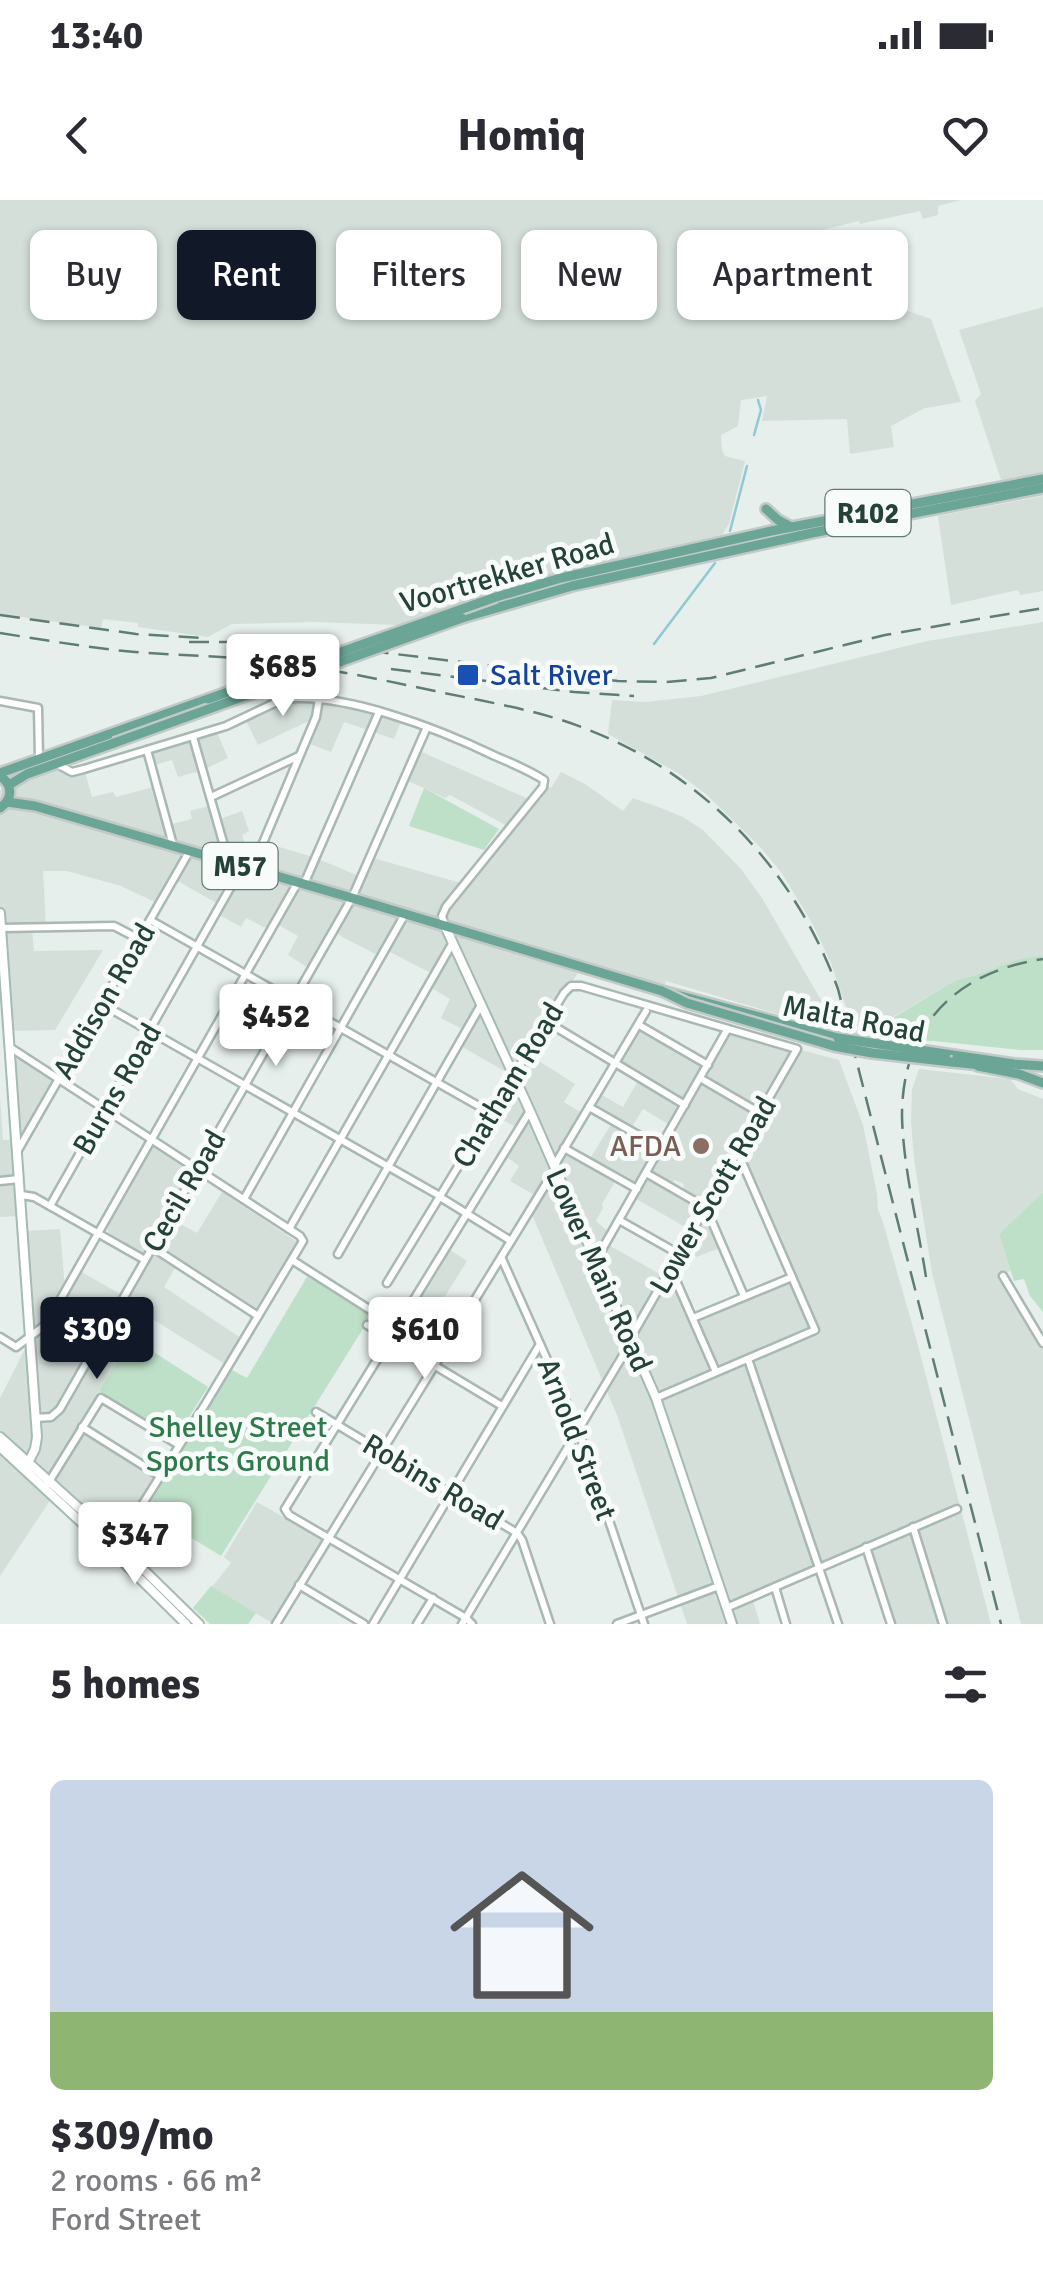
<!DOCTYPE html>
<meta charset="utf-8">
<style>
:root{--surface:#fff;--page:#f7f7f7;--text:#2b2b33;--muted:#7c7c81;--line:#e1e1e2;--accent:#111827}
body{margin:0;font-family:Signika,sans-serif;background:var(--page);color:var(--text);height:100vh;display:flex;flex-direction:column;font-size:38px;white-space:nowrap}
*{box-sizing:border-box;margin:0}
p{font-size:32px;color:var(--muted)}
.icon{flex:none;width:55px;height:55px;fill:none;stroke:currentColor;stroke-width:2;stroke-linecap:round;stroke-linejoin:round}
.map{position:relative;height:1424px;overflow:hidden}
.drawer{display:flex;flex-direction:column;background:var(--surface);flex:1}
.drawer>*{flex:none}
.hud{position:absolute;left:30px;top:30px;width:985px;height:90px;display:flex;gap:20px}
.price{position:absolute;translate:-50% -85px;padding:0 22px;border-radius:10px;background:#fff;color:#222;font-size:32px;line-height:65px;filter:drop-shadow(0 2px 5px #0008)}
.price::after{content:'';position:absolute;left:50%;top:60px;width:30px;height:22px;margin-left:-15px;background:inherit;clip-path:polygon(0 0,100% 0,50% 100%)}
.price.on{background:var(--accent);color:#fff}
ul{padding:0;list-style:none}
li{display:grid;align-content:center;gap:20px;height:530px;padding:0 50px}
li+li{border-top:2px solid var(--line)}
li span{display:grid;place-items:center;height:310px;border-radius:15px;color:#555}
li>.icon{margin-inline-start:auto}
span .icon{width:180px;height:180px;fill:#fffc;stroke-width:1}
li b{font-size:42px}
h2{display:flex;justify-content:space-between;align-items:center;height:120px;padding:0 50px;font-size:42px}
.tag{padding:0 35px;border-radius:15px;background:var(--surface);box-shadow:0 2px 8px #0004;font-size:35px;line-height:90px}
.tag.on{background:var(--accent);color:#fff}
.status{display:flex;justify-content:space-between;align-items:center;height:70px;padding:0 50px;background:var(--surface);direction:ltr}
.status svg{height:28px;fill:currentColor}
header{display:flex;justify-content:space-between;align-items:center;height:130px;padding:0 50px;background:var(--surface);font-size:45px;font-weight:700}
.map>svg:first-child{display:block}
</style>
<div class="status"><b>13:40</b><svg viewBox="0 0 49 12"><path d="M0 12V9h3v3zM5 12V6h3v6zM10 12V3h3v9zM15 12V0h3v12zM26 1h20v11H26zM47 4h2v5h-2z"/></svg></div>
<header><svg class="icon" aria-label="back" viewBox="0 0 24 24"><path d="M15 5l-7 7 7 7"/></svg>Homiq<svg class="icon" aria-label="heart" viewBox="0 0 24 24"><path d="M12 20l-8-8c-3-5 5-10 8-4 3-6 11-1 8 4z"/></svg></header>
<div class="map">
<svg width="1043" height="1424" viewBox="0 0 1043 1424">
<rect width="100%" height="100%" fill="#e6efeb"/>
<!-- built -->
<g fill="#d4dfda" fill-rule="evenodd">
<path d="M0,0H961L938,6V15L923,19L920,11L860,24L859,21L814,32L721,39L719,40L717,49L787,60L809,77L931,119L961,202L925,208L891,226L894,247L850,254L847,219L762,221L767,196L741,200L738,226L721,235L722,250L725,256L745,261L729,324L722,335L531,378L397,425L316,422L232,424L208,437L138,427V423L103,419L101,428L0,414Z"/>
<path d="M1043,107V272L1001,280L975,201L981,194L959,130Z"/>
<path d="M1043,296V391L1020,395L1018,390L951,405L938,316Z"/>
<path d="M1043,422V755L1019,759L976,775L956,780L879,825L876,839L855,834L831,763L812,723L781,672L761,648L707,595L678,573L608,534L612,500L645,502L701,496L927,441Z"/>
<path d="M306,498L402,519L394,539L344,522L331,552L305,542L315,518L258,545L244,517L283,499Z"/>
<path d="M216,530L228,558L203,570L178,577L172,560L151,566L147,550Z"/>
<path d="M417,550L531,600L544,585L551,588L561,572L585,584L623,611L633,598L661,608L683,617L703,630L741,669L762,698L825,807V828L666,781L662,791L582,766L528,854L575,884L564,902L585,915L564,948L588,962L613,921L589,907L598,893L623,907L639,879L615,863L639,825L708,865L727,830L839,860L863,925L877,994L878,1010L882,1019L916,1138L991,1424H891L866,1348L752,1397L760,1424H687L617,1215L530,1010L538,997L510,981L519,966L504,955L519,929L491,913L513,876L459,845L466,831L441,818L450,799L428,786L435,775L386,750L381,757L333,732L322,750L318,748L307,767L288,755L298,736L275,723L270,730L246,718L241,727L216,713L220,705L174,679L159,704L121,686L67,671H43L46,728L32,729L34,751L103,750L55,830L9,831L4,780H0V590L55,563L72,572L84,569L92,597L113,592L116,597L157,586L168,625L192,619L190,611L212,605L217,620L242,611L249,631L242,635L245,644L260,648L263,642L316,658L361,677L370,657L464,684L509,627L450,595L445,598L404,579ZM701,879L760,913L738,952L791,1077L693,1117L672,1078L665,1077L607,1044L611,1034L596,1021L603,1008L602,1004L617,978L637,989L633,997L692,1031L689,1037L696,1057L723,1047L705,1007L647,974L661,948L630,930L643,909L673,927Z"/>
<path d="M11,848L59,880L18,951L23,1016L0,1017V897L3,940L16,939Z"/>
<path d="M919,869L1010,879L1018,889L1043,899V992L999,1034L1011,1070L1003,1075L1043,1143V1424H1021L932,1073L914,959L911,921L912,889Z"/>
<path d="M702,885L754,915L703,1003L685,992L683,983L674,980L671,985L652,973Z"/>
<path d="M153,946L187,969L189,976L145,1051L142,1053L109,1033L106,1028Z"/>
<path d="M222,992L297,1042L256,1109L180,1060L164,1087L244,1140L228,1166L146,1115L99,1191L101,1198L82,1227L160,1276L115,1342L97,1326L91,1332L53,1296L0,1376V1198L32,1135L24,1031L60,1029L65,1089L78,1070L124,1096L169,1018L197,1033Z"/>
<path d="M450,1050L467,1061L437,1109L420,1099Z"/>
<path d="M257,1302L322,1339L272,1423L212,1387L231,1363L224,1357Z"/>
</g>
<!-- green -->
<g fill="#bfe0c8">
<path d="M424,588L499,629L484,650L409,626Z"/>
<path d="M1043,755V850H1021L934,841L876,839L879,826L956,780L976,775L1019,759Z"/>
<path d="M1043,992V1112L1030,1096L1024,1079L1014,1081L999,1034Z"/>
<path d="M308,1075L371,1116L221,1356L146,1310L232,1170L247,1178Z"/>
<path d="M132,1138L208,1187L175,1239L99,1191Z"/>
<path d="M211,1386L256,1413L248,1424H210L193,1408Z"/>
</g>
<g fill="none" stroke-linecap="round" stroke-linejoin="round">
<!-- stream -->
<g stroke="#8ec9d4" stroke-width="2.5">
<path d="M754,235L761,210L758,200"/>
<path d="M730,331L747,266"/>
<path d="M654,444L715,363"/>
</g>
<!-- street casing -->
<g stroke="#a8b8b2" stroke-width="11">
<g id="street">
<path d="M0,501L38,508L39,559"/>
<path d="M193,537L229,663"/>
<path d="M147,550L173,645"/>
<path d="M57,564L72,572L84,569L226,526L283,499C345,492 439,529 495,556C511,563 529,570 544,580L543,587L446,707L442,716L445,726"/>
<path d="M211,597L299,556"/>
<path d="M252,669L316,517L319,499"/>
<path d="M304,684L379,512"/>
<path d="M150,720L491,913"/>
<path d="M1,728L114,726L139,739"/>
<path d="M102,804L440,996"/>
<path d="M547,822L685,905"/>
<path d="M639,825L708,865"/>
<path d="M11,848L300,1036L303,1041L206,1203L139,1310L114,1344"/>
<path d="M700,878L760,913"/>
<path d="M589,907L661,948"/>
<path d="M564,948L637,989"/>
<path d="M18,950L189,652"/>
<path d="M646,973L705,1007"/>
<path d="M0,981L19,979"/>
<path d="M21,995L34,997L145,1060"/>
<path d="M440,997L511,1041"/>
<path d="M244,999L405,714"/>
<path d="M50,1006L242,667"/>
<path d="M706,1008L744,1096"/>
<path d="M619,1020L679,1054"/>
<path d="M289,1029L452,744"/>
<path d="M152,1047L258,1116"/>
<path d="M338,1054L481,805"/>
<path d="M502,1059L578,1229L644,1424"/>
<path d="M292,1060L372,1111"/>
<path d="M596,1060L727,830"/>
<path d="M667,1075L677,1083L716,1172"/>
<path d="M1003,1076L1043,1143"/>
<path d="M387,1083L564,793L571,786H581L797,849L634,1132L631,1142L462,1424"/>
<path d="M693,1118L792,1077"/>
<path d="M367,1125L502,1206"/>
<path d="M0,1137L16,1147L44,1126L51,1116L298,682"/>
<path d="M748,1159L838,1424"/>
<path d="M656,1198L815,1130L738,953"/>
<path d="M316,1212L517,1333L522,1340L550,1424"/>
<path d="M36,1218L51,1217L60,1209L352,698L427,527"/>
<path d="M82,1227L160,1276"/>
<path d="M47,1285L101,1198L179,1245"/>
<path d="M913,1327L943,1424"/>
<path d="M866,1347L891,1424"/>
<path d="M299,1385L364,1424"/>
<path d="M775,1387L786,1424"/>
<path d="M726,1408L957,1309"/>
<path d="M276,1424L538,997L555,969L557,961L646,811"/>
<path d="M373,1424L540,1144"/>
<path d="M417,1424L433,1398"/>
<path d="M472,1424L466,1418L289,1315L285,1309L530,911"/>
<path d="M617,1424L719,1386"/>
</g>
</g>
<!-- secondary casing -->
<g stroke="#a4bbb3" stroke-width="12">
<g id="secondary">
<path d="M0,713L37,1237L35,1249L25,1269"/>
<path d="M445,726L530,911L656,1198L732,1424"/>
<path d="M0,1237L100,1327L199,1424"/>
<path d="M0,1247L110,1349L186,1424"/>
</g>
</g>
<!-- primary casing -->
<g stroke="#c2cac8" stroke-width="14">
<g id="primary">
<path d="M766,309L778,320L791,327"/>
<path d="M496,397L561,378L771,331L1043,279"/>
<path d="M462,418L572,386L812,333L1043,288"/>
<path d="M0,573L208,499"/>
<path d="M0,576C13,585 13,599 0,608"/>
<path d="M9,585L27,574L114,543"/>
<path d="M7,602L35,606L352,698L662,791L838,838"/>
<path d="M946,854L1014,864L1043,866"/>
<path d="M952,862L981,865"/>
<path d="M978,866L1019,874L1043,883"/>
</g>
</g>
<!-- street -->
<use href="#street" stroke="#fff" stroke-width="6"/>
<!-- secondary -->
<use href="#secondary" stroke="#fff" stroke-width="8"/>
<!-- primary -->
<use href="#primary" stroke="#6aa596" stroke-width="9"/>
<!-- rail -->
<g stroke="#5f7d75" stroke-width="2.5" stroke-dasharray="20 10" stroke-linecap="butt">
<path d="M0,415L136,434L204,438"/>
<path d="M0,433C45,440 90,448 135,452C183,456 231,456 278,462C331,469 383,480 435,491C486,502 540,510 589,530C706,576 795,671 838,789L1001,1424"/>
<path d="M189,442H268L321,445L618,481L666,482L711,478L885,435L1043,408"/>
<path d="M391,469L574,492L634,496"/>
<path d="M926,1077C918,1026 903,967 902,916C902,825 956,772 1043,759"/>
</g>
<!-- primary-bridge casing -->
<g stroke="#c2cac8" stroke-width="14" stroke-linecap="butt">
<g id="primary-bridge">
<path d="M208,499L496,397"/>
<path d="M114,543L462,418"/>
<path d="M662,791L687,803L834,846L872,853L952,862"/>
<path d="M838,838L946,854"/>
</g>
</g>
<!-- primary-bridge -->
<use href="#primary-bridge" stroke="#6aa596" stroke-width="9"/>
</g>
<!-- markers -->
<rect fill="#1a4fb4" stroke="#f7fbf9" stroke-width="4" x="456" y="463" width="24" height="24" rx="5"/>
<circle fill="#8d6e63" stroke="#f7fbf9" stroke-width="4" cx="701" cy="946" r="10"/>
<g text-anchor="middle" stroke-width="10" stroke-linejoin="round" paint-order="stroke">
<!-- shield labels -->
<g fill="#f7fbf9" stroke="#637a73" stroke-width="2.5">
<rect x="825.5" y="290" width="85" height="46" rx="8"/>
<rect x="202.5" y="643" width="75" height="46" rx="8"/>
</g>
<g font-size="28" font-weight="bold" fill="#24423a">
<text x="868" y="323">R102</text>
<text x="240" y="676">M57</text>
</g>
<!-- street labels -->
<g font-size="30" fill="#24423a" stroke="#f7fbf9">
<text transform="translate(507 373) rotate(-16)" y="10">Voortrekker Road</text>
<text transform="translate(104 801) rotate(-60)" y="10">Addison Road</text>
<text transform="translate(854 819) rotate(11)" y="10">Malta Road</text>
<text transform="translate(508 885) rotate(-59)" y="10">Chatham Road</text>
<text transform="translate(117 889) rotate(-60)" y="10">Burns Road</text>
<text transform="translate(184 991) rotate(-60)" y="10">Cecil Road</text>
<text transform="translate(713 995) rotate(-60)" y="10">Lower Scott Road</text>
<text transform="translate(599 1070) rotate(66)" y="10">Lower Main Road</text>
<text transform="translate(577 1239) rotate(69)" y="10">Arnold Street</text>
<text transform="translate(433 1282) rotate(31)" y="10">Robins Road</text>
</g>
<!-- transit labels -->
<g font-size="30" fill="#164399" stroke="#f7fbf9" text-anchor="start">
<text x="490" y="485">Salt River</text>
</g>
<!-- education labels -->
<g font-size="30" fill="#785e54" stroke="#f7fbf9" text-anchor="end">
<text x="681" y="956">AFDA</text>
</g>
<!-- park labels -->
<g font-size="30" fill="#2d7a4b" stroke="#f7fbf9">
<text x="238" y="1237">Shelley Street<tspan x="238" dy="34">Sports Ground</tspan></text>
</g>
</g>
</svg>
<b class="price" style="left:283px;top:519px">$685</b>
<b class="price" style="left:276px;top:869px">$452</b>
<b class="price on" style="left:97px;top:1182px">$309</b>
<b class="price" style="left:425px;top:1182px">$610</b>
<b class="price" style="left:135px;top:1387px">$347</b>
<div class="hud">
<a class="tag">Buy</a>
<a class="tag on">Rent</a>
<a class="tag">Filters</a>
<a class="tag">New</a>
<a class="tag">Apartment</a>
</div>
</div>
<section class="drawer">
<h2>5 homes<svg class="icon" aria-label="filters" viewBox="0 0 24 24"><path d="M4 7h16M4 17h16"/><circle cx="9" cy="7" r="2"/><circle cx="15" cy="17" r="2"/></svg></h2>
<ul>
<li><span style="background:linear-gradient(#c9d6e8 75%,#8fb573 0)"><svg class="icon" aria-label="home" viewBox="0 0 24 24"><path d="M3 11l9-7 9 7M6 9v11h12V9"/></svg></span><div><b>$309/mo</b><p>2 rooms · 66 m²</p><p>Ford Street</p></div></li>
</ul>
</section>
